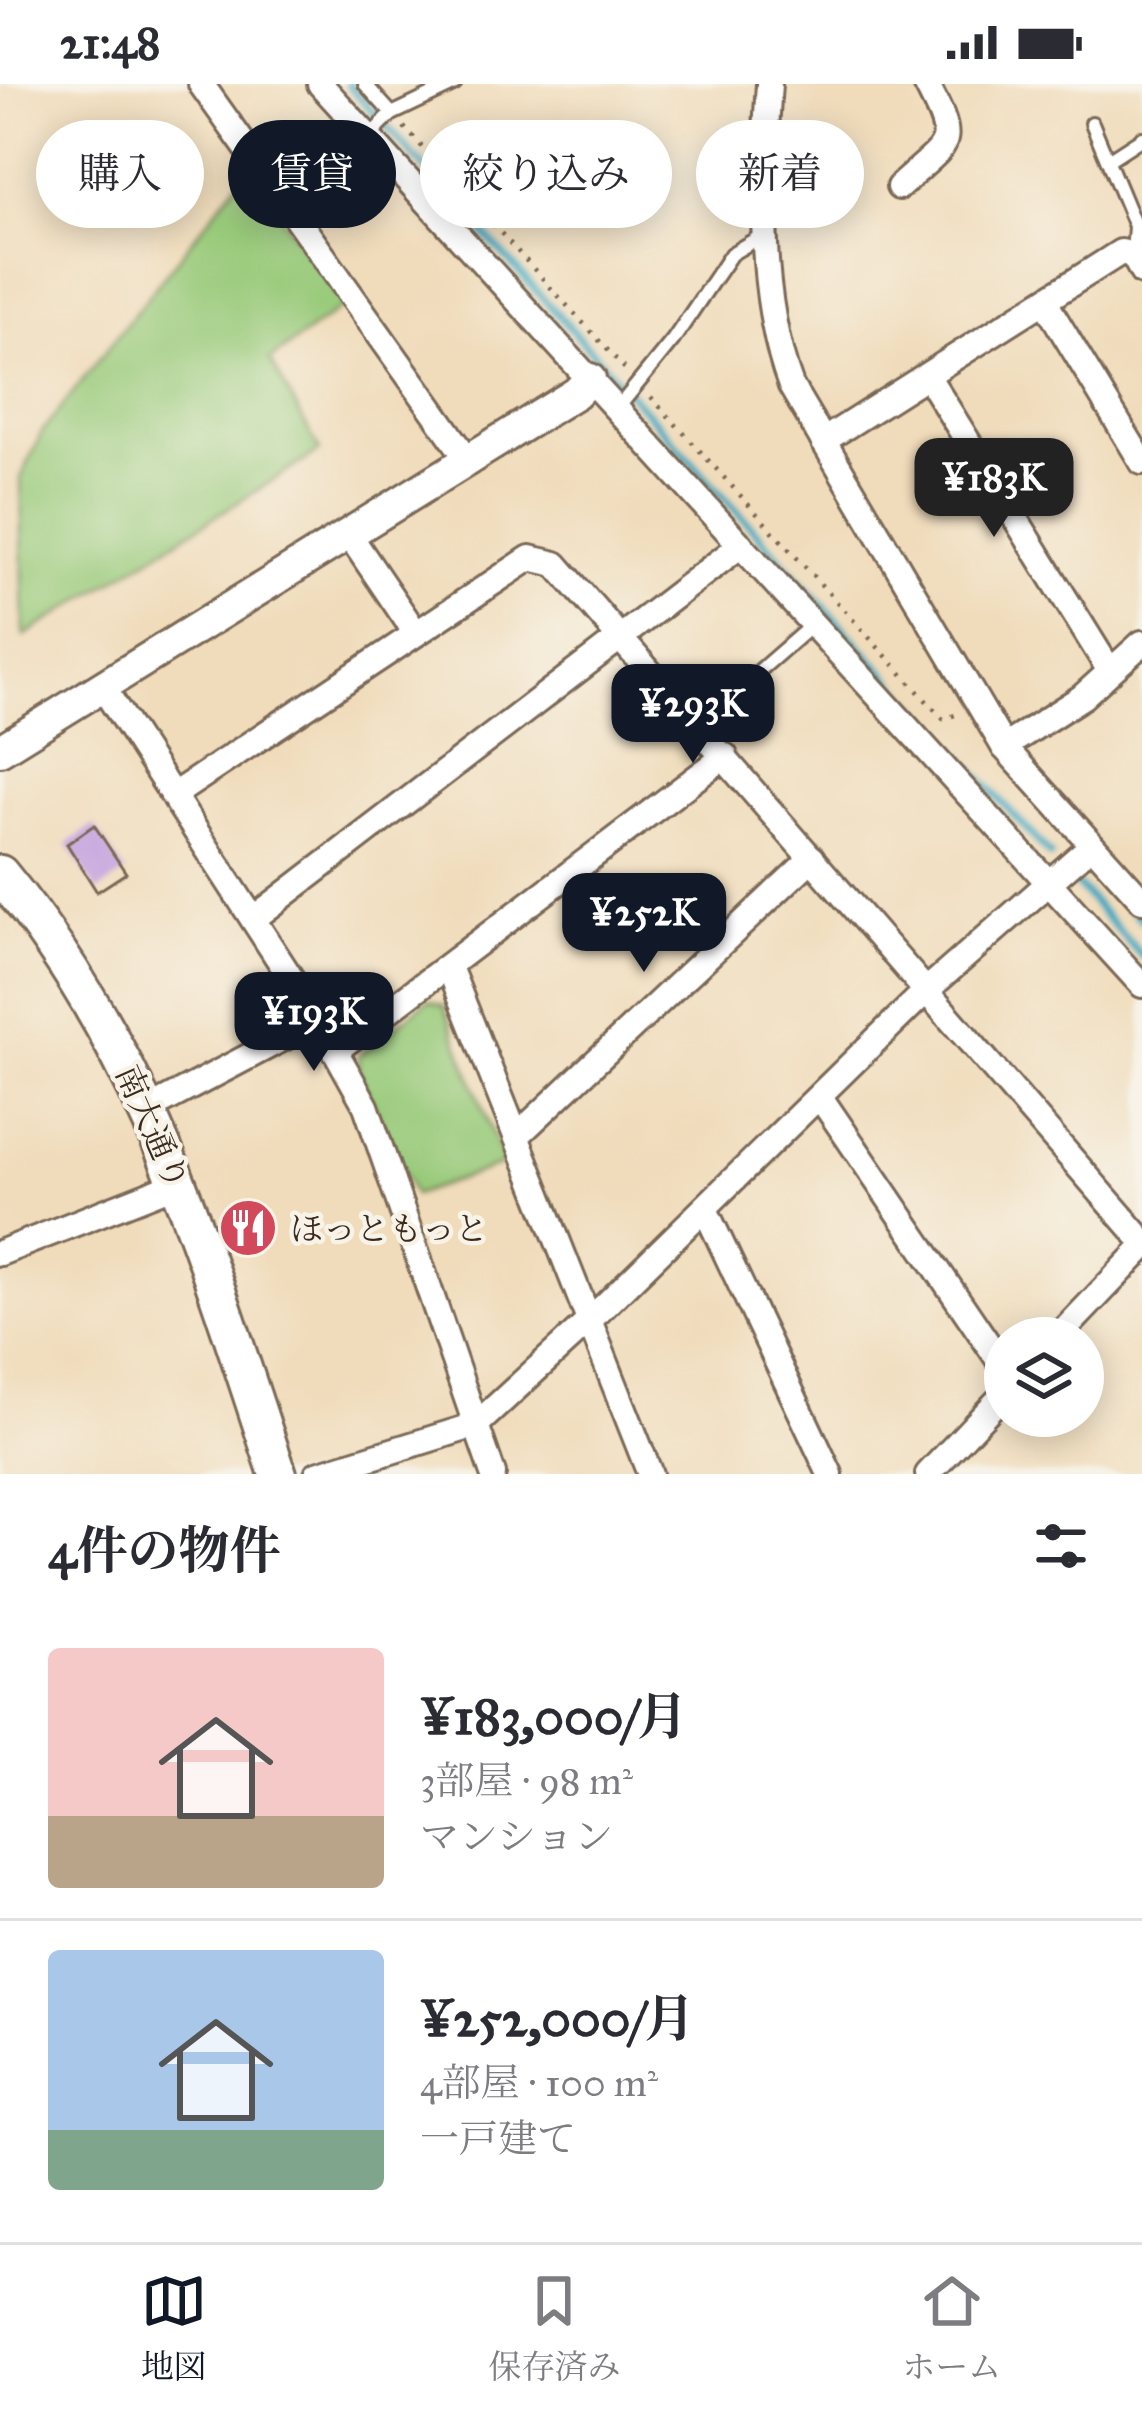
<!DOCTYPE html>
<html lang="ja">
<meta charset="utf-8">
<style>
:root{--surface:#fff;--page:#f7f7f7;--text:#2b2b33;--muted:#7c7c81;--line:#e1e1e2;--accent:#111827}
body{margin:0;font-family:"IM FELL Great Primer","Noto Serif JP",serif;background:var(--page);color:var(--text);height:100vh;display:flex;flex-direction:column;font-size:45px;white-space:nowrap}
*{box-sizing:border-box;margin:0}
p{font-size:39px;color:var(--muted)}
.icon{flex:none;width:66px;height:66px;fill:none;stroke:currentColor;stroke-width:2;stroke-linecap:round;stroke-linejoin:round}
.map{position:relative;height:1390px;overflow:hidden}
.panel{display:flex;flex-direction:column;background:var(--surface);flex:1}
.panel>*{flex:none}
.hud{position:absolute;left:36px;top:36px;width:1071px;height:108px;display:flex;gap:24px}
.fabs{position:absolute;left:984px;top:1233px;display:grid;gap:24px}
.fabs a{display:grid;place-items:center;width:120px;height:120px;border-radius:50%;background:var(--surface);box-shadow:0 6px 30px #0003;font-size:60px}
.price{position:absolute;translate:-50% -102px;padding:0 27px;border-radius:24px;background:var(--accent);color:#fff;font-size:39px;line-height:78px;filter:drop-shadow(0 3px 6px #0008)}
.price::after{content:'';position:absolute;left:50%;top:72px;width:36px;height:27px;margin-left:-18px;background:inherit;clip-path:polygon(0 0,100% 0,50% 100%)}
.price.on{background:#222;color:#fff}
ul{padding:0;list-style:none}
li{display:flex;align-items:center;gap:36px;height:300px;padding:0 48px}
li+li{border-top:3px solid var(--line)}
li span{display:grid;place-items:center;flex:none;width:336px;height:240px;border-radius:12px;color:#555}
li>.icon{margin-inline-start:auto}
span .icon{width:144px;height:144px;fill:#fffc;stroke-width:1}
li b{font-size:51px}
h2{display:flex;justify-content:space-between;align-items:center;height:144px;padding:0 48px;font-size:51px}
.chip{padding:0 42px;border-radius:54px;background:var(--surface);box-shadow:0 6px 30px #0003;font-size:42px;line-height:108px}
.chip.on{background:var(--accent);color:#fff}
.status{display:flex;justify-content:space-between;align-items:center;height:84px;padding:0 60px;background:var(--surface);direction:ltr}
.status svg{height:33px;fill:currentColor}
.dock{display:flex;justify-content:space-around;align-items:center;height:168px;border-top:3px solid var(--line);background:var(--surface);font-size:33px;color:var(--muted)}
.dock a{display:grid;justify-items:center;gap:6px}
.dock .on{color:var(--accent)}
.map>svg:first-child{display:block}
</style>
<div class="status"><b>21:48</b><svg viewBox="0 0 49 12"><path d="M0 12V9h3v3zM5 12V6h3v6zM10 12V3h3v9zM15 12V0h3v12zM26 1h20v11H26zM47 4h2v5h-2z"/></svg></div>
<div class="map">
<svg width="1142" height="1390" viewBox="0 0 1142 1390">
<rect width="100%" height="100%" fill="#f7f3e8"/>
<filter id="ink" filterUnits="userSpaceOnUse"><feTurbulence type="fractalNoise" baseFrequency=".00833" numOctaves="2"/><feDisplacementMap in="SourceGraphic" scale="24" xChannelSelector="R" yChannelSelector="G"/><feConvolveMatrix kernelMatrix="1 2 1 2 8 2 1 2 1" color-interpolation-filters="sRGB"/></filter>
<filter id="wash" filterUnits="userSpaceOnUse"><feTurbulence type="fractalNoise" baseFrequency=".004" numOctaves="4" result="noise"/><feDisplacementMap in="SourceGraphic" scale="48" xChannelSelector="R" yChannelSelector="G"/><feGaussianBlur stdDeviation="2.7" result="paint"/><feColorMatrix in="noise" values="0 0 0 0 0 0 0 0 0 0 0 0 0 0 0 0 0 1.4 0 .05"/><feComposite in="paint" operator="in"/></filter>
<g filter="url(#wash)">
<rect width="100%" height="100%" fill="#f0dbba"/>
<!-- green -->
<g fill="#99ca7a" stroke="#6a7a4c" stroke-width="3">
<path d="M247,86L345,221L270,276L320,367L24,552L21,394L42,348Z"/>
<path d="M428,916L444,922L504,1080L414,1111L359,987V972Z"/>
</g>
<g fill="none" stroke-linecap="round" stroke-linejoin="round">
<!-- stream -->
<g stroke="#40a9c0" stroke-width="8">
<path d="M348,0L1050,771"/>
<path d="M1098,788L1142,836"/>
<path d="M1078,802L1142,872"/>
</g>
</g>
<g id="blocks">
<!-- building -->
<path fill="#bf99dd" d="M94,741L126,789L97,808L67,760Z"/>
</g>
</g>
<g filter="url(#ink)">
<use href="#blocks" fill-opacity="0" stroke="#7a6855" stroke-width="3"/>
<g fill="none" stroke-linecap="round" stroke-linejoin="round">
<!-- service casing -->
<g stroke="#7a6855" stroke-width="18">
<g id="service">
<path d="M365,0L392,30"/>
<path d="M1092,39L1135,142L1133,171"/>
<path d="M369,53L392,30L455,0"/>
<path d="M1108,76L1142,54"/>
<path d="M617,325L673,256L731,170L766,149"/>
<path d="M697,641L813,540"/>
</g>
</g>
<!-- minor casing -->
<g stroke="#7a6855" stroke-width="30">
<g id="minor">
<path d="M201,0L469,377"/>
<path d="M320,0L1142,901"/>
<path d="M769,0C762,96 757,211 791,302L1004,663L1142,816"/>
<path d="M899,103C949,56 960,65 926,0"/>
<path d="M1045,218L1142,378"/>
<path d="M928,293L1110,587"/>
<path d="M823,357L1121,168L1133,171L1142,188"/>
<path d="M348,449L415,548"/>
<path d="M104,605L318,936L366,1022L493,1390"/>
<path d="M1004,663L1082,613L1142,559"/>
<path d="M175,710L530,474L556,480L1142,1156"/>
<path d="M253,835L741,461"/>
<path d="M449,883L650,1390"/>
<path d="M335,967L725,672"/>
<path d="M820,1013L1005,1285"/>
<path d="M149,1025L318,936"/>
<path d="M518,1051L812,774"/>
<path d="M705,1125L830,1390"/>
<path d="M0,1169L180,1098"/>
<path d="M1057,1254L1142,1165"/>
<path d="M317,1390L476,1341L589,1237L928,905L1092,761"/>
<path d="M928,1390L1005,1309"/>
</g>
</g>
<!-- tertiary casing -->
<g stroke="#7a6855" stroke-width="36">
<path id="tertiary" d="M0,666L576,309L590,295"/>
</g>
<!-- primary casing -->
<g stroke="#7a6855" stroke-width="42">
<path id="primary" d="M0,790C151,973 204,1170 278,1390"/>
</g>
<!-- path -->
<g stroke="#7a6855" stroke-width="4.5" stroke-dasharray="3 9" stroke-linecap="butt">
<path d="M404,43L627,287"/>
<path d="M651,313L943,635L958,630"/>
</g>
<!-- service -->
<use href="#service" stroke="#fff" stroke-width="12"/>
<!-- minor -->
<use href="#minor" stroke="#fff" stroke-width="24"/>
<!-- tertiary -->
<use href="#tertiary" stroke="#fff" stroke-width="30"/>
<!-- primary -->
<use href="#primary" stroke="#fff" stroke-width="36"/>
</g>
</g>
<!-- icons -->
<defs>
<g id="restaurant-disc" transform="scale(3)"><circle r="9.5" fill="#d1495b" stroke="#f7f3e8"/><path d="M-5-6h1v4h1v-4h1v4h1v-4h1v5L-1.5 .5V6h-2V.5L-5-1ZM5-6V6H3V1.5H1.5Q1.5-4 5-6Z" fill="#fff"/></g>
</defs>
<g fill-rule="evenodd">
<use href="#restaurant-disc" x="248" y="1144"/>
</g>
<g text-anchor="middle" stroke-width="9" stroke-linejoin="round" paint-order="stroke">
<!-- street labels -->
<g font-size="33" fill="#3b2a1e" stroke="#f7f3e8">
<text transform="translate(153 1043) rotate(66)" y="12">南大通り</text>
</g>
<!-- poi labels -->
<g font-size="33" fill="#3b2a1e" stroke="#f7f3e8" text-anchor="start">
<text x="290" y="1156">ほっともっと</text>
</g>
</g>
</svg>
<div class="fabs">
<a><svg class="icon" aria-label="layers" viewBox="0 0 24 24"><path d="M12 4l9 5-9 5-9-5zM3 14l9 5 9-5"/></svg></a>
</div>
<b class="price on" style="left:994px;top:456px">¥183K</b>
<b class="price" style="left:693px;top:682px">¥293K</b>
<b class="price" style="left:644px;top:891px">¥252K</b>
<b class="price" style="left:314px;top:990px">¥193K</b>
<div class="hud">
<a class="chip">購入</a>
<a class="chip on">賃貸</a>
<a class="chip">絞り込み</a>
<a class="chip">新着</a>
</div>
</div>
<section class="panel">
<h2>4件の物件<svg class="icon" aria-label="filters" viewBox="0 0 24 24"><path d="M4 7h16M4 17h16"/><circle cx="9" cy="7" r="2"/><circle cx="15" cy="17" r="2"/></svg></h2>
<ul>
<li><span style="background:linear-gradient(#f6c9c9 70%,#b9a48a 0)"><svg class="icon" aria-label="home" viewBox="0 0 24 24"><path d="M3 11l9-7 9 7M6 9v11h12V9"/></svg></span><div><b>¥183,000/月</b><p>3部屋 · 98 m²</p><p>マンション</p></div></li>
<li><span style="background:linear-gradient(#a9c7e8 75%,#7fa58c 0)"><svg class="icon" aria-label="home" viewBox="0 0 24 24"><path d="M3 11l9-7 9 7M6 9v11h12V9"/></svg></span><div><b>¥252,000/月</b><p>4部屋 · 100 m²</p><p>一戸建て</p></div></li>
</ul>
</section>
<nav class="dock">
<a class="on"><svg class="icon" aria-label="map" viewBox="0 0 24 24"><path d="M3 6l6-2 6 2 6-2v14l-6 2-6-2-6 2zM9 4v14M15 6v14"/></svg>地図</a>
<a><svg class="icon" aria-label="saved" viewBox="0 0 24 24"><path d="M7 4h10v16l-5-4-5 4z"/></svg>保存済み</a>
<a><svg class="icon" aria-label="home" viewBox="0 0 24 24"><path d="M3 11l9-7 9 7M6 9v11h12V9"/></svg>ホーム</a>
</nav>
